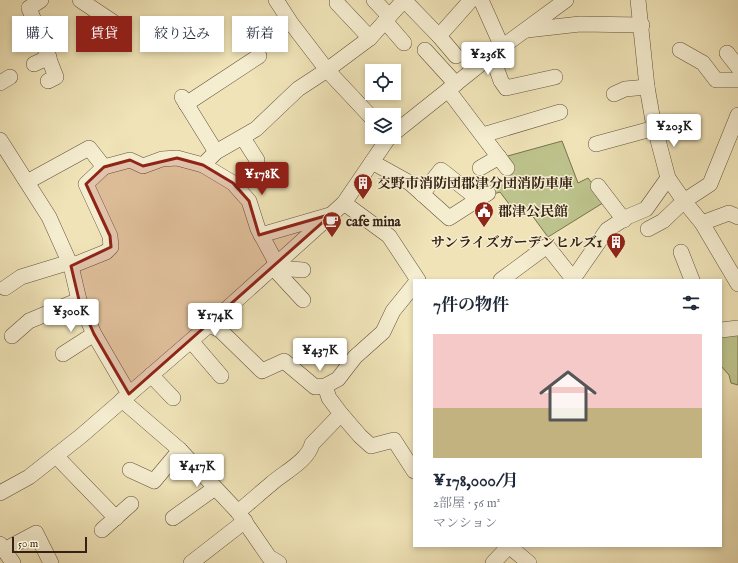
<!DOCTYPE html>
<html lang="ja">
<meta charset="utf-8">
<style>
:root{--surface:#fff;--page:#f6f6f7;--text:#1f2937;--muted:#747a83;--line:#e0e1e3;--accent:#8f2418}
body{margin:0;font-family:"IM FELL English","Noto Serif JP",serif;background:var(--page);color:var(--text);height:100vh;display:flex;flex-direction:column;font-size:15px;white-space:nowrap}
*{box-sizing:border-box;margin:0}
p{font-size:13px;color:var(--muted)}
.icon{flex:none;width:22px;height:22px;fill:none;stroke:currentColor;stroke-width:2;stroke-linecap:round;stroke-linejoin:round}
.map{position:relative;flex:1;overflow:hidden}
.side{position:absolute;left:413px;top:279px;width:309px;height:268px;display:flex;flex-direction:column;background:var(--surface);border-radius:0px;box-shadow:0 2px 6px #0003}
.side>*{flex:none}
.guide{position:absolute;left:12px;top:16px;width:341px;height:36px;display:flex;gap:8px}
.fabs{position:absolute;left:365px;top:64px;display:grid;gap:8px}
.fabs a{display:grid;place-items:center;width:36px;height:36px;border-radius:0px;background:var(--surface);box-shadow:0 2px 6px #0003;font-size:20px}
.scale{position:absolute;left:12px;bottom:10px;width:75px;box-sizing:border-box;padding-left:4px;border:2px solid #342114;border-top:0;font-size:11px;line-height:14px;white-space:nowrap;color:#342114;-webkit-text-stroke:3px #f5edd0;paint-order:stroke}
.price{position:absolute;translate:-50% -34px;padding:0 9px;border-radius:4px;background:#fff;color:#222;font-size:13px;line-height:26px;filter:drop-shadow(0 1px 2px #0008)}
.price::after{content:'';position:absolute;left:50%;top:24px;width:12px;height:9px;margin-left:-6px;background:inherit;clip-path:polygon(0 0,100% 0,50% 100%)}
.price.active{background:var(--accent);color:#fff}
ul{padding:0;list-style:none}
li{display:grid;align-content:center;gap:8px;height:212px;padding:0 20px}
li+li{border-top:1px solid var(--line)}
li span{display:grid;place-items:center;height:124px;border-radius:0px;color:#555}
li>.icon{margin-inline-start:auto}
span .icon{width:72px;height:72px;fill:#fffc;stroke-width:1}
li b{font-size:17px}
h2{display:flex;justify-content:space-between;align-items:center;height:48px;padding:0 20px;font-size:17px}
.chip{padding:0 14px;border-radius:0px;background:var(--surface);box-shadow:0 2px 6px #0003;font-size:14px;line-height:36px}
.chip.active{background:var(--accent);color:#fff}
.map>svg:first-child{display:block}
</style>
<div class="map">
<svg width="738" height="563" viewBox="0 0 738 563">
<rect width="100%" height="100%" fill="#efe3b7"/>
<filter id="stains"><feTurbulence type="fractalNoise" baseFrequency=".005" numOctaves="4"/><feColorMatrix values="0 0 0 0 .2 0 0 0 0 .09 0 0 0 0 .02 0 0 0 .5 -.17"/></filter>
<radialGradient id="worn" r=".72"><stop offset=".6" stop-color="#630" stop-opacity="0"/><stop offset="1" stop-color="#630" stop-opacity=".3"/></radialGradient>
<!-- green -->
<g fill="#bdc38c" stroke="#787250">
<path d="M562,141L578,183L588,178L606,201L548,237L528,210L509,204L500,192L494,194L490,188L509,176L504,157Z"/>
<path d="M721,335H738V385L731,383L729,375L721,366Z"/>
</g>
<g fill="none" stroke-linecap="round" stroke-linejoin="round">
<!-- minor casing -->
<g stroke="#63523d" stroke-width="16">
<g id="minor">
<path d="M41,0L29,8L56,77L48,81"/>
<path d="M80,0L113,22"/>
<path d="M276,0L291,23L327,70L372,118"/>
<path d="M374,0L389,16"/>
<path d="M404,0L439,36L471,0"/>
<path d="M481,0L502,47"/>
<path d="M638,0L647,87L653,121L668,178L684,201L702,223L738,284"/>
<path d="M337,3L370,38"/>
<path d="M385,21L404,43"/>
<path d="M527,30L580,24L642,25"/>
<path d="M439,36L456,56"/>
<path d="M425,50L456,84"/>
<path d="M680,50L703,63L716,80H738"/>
<path d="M727,53L738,67"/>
<path d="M492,56L501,81L506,88L555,77"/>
<path d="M34,64L49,57"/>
<path d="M0,83L10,77"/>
<path d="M448,90L507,168"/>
<path d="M614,94L625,89L647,87"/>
<path d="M182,97L216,152"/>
<path d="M186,104L259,56"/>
<path d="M394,133L502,47L566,0"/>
<path d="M483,135L560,112"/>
<path d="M243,138L257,160"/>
<path d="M0,140L49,217L71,266L79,300L94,334L129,394"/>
<path d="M596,144L655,128"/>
<path d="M372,162L410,183L449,218L488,193"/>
<path d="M203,165L233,183L249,201L258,229L279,268L303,270"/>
<path d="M480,168L499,157"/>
<path d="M27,182L89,148L104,167L130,160L143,166L162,159L177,158L203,165L216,152L256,129L298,89L327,70L370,38L404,0"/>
<path d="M598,186L624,220"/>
<path d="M422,194L441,170L478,199"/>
<path d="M344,203L389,236L418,280"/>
<path d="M702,223L729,213L738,217"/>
<path d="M648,229L663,221L684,201L710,184L738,115"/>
<path d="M261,235L330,215"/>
<path d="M681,252L692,280"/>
<path d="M71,266L106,252L111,247L110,236L86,184L104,167"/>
<path d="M279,268L278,273L303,300"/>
<path d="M573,279L607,230L627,217L646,209L668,178"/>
<path d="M501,280L547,246L574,280"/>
<path d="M5,288L21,277L70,262"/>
<path d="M209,325L220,330L262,371L284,361L315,387L325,386L338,379L355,357L383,332L393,311L414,285"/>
<path d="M721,330L738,328"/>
<path d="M12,336L29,321L79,300"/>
<path d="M191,341L221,376"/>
<path d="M63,354L94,334"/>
<path d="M151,375L173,398"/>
<path d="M122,400L180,450L238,512L269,557L279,563"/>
<path d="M341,414L360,436L371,446L394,440L414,471"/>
<path d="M56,456L116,518"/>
<path d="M130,470L154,481L180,450"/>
<path d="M0,493L29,477L81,436L209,325L332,214L344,203L389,137"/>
<path d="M238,512C249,503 260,493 271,484C283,473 308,461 312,444L341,414L329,398L325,386"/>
<path d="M173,518L215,488"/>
<path d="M102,530L131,504"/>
<path d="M0,544L13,563"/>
<path d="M509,546L529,563"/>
<path d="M4,550L36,533L51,563"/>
<path d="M191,563L245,521"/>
<path d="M493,563L509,546"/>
</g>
</g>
<!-- minor -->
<use href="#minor" stroke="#f5edd0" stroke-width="15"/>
</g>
<!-- marked area -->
<path fill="#8f2418" fill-opacity="0.2" stroke="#8f2418" stroke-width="3" stroke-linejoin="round" d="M177,158L203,165L233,183L249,201L259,235L332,214L129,394L94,334L79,300L71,266L111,247L110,236L86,184L104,167L130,160L143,166Z"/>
<!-- icons -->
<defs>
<g id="building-pin" transform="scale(1)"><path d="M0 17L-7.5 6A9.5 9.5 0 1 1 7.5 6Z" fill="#8f2418" stroke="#f5edd0"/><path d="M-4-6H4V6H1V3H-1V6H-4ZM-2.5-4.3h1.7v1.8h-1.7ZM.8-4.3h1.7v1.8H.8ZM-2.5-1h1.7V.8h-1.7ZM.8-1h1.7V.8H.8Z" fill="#fff"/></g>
<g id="civic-pin" transform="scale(1)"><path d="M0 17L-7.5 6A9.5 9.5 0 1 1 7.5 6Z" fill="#8f2418" stroke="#f5edd0"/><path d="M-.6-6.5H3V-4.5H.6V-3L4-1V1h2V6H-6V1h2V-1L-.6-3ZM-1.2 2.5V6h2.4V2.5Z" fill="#fff"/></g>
<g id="cafe-pin" transform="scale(1)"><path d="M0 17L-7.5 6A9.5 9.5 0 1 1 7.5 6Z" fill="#8f2418" stroke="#f5edd0"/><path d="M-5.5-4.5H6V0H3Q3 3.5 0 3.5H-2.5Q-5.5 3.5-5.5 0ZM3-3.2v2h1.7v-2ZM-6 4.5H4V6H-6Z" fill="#fff"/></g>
</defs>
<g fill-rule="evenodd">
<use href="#building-pin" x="363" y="183"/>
<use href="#civic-pin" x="484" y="211"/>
<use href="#cafe-pin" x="332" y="221"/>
<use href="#building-pin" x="616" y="242"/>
</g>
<g text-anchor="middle" stroke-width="3" stroke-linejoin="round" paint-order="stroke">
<!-- poi labels -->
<g font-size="14" font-weight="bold" fill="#342114" stroke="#f5edd0" text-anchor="start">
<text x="377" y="188">交野市消防団郡津分団消防車庫</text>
<text x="498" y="216">郡津公民館</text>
<text x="346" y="226">cafe mina</text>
<text x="602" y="247" text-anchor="end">サンライズガーデンヒルズ1</text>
</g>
</g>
<rect width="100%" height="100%" filter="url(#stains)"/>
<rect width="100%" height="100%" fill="url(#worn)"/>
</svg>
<div class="fabs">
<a><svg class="icon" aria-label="locate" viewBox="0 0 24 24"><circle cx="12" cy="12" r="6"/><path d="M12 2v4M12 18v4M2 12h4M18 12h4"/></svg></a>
<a><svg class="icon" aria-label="layers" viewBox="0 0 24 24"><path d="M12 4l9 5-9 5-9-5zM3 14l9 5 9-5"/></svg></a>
</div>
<div class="scale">50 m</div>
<b class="price" style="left:488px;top:76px">¥236K</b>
<b class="price" style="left:674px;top:148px">¥203K</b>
<b class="price active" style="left:262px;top:196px">¥178K</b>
<b class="price" style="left:71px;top:333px">¥300K</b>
<b class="price" style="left:215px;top:337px">¥174K</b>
<b class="price" style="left:320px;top:372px">¥437K</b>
<b class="price" style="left:197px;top:488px">¥417K</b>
<div class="guide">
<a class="chip">購入</a>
<a class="chip active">賃貸</a>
<a class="chip">絞り込み</a>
<a class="chip">新着</a>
</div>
<section class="side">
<h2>7件の物件<svg class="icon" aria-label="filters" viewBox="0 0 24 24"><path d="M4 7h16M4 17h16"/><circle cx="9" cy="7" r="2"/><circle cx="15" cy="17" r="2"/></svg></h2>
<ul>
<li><span style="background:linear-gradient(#f6c9c9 60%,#c2b280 0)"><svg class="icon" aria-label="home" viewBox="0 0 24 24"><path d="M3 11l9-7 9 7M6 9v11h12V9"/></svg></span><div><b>¥178,000/月</b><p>2部屋 · 56 m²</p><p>マンション</p></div></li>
</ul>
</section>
</div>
